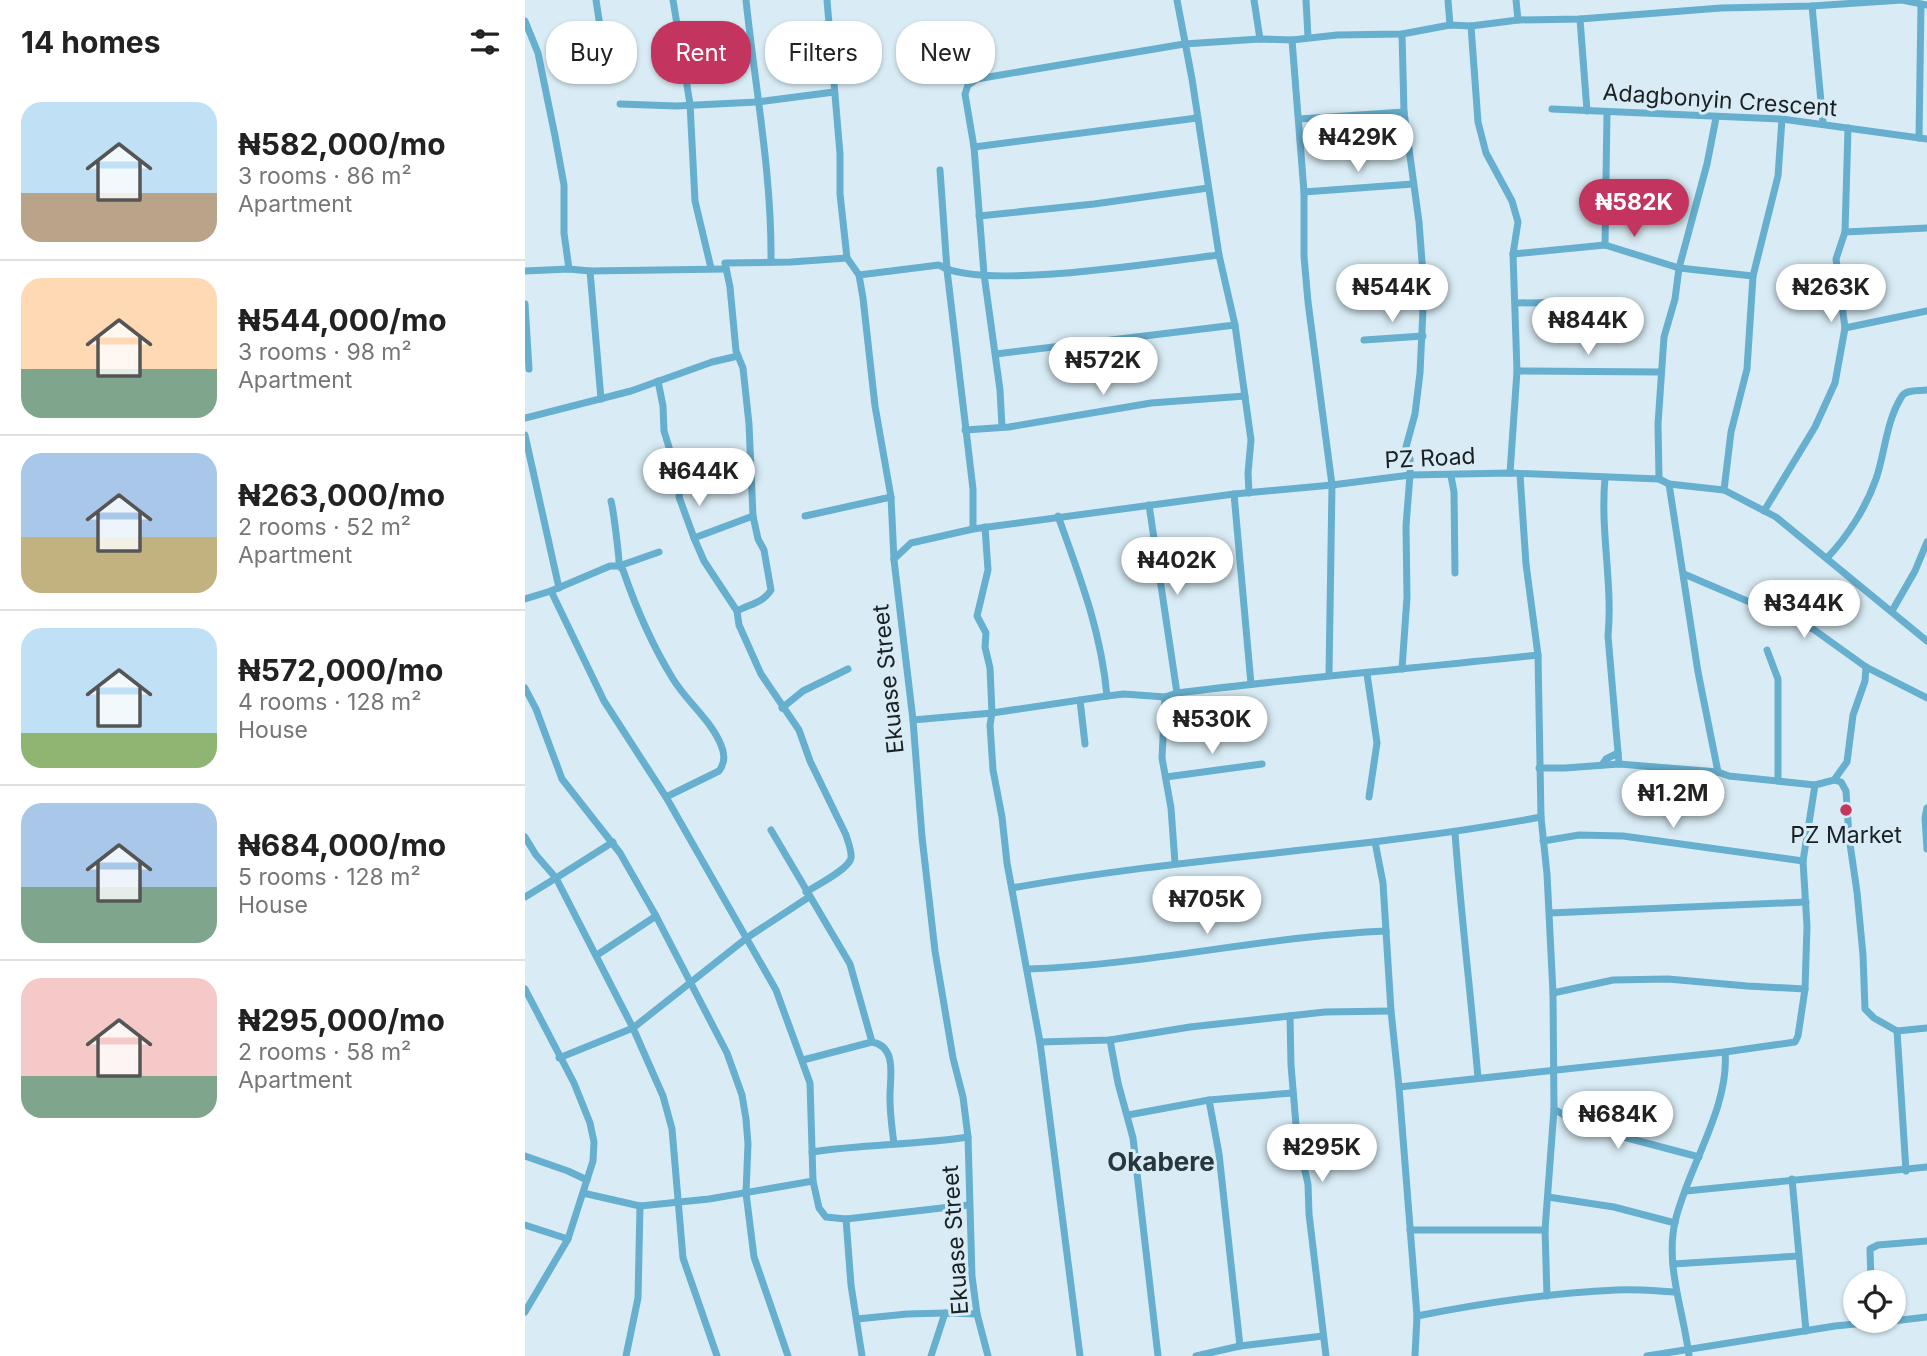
<!DOCTYPE html>
<meta charset="utf-8">
<style>
:root{--surface:#fff;--page:#f2f2f2;--text:#222;--muted:#767676;--line:#e0e0e0;--accent:#c3345f}
body{margin:0;font-family:Inter,sans-serif;background:var(--page);color:var(--text);height:100vh;display:flex;flex-direction:column;font-size:26px;white-space:nowrap}
*{box-sizing:border-box;margin:0}
p{font-size:23px;color:var(--muted)}
.icon{flex:none;width:38px;height:38px;fill:none;stroke:currentColor;stroke-width:2;stroke-linecap:round;stroke-linejoin:round}
.map{position:relative;flex:1;overflow:hidden}
.details{display:flex;flex-direction:column;background:var(--surface);width:525px}
.details>*{flex:none}
.top-card{position:absolute;left:21px;top:21px;width:665px;height:63px;display:flex;gap:14px}
.tools{position:absolute;left:1318px;top:1270px;display:grid;gap:14px}
.tools a{display:grid;place-items:center;width:63px;height:63px;border-radius:50%;background:var(--surface);box-shadow:0 2px 5px #0004;font-size:35px}
.price{position:absolute;translate:-50% -60px;padding:0 16px;border-radius:24px;background:#fff;color:#222;font-size:23px;line-height:46px;filter:drop-shadow(0 2px 4px #0008)}
.price::after{content:'';position:absolute;left:50%;top:42px;width:21px;height:16px;margin-left:-10px;background:inherit;clip-path:polygon(0 0,100% 0,50% 100%)}
.price.selected{background:var(--accent);color:#fff}
ul{padding:0;list-style:none}
li{display:flex;align-items:center;gap:21px;height:175px;padding:0 21px}
li+li{border-top:2px solid var(--line)}
li span{display:grid;place-items:center;flex:none;width:196px;height:140px;border-radius:21px;color:#555}
li>.icon{margin-inline-start:auto}
span .icon{width:84px;height:84px;fill:#fffc;stroke-width:1}
li b{font-size:30px}
h2{display:flex;justify-content:space-between;align-items:center;height:84px;padding:0 21px;font-size:30px}
.pill{padding:0 24px;border-radius:28px;background:var(--surface);box-shadow:0 2px 5px #0004;font-size:24px;line-height:63px}
.pill.selected{background:var(--accent);color:#fff}
main{display:flex;flex:1;min-height:0}
.map>svg:first-child{display:block}
</style>
<main>
<section class="details">
<h2>14 homes<svg class="icon" aria-label="filters" viewBox="0 0 24 24"><path d="M4 7h16M4 17h16"/><circle cx="9" cy="7" r="2"/><circle cx="15" cy="17" r="2"/></svg></h2>
<ul>
<li><span style="background:linear-gradient(#bfe0f5 65%,#b9a48a 0)"><svg class="icon" aria-label="home" viewBox="0 0 24 24"><path d="M3 11l9-7 9 7M6 9v11h12V9"/></svg></span><div><b>₦582,000/mo</b><p>3 rooms · 86 m²</p><p>Apartment</p></div></li>
<li><span style="background:linear-gradient(#ffd9b3 65%,#7fa58c 0)"><svg class="icon" aria-label="home" viewBox="0 0 24 24"><path d="M3 11l9-7 9 7M6 9v11h12V9"/></svg></span><div><b>₦544,000/mo</b><p>3 rooms · 98 m²</p><p>Apartment</p></div></li>
<li><span style="background:linear-gradient(#a9c7e8 60%,#c2b280 0)"><svg class="icon" aria-label="home" viewBox="0 0 24 24"><path d="M3 11l9-7 9 7M6 9v11h12V9"/></svg></span><div><b>₦263,000/mo</b><p>2 rooms · 52 m²</p><p>Apartment</p></div></li>
<li><span style="background:linear-gradient(#bfe0f5 75%,#8fb573 0)"><svg class="icon" aria-label="home" viewBox="0 0 24 24"><path d="M3 11l9-7 9 7M6 9v11h12V9"/></svg></span><div><b>₦572,000/mo</b><p>4 rooms · 128 m²</p><p>House</p></div></li>
<li><span style="background:linear-gradient(#a9c7e8 60%,#7fa58c 0)"><svg class="icon" aria-label="home" viewBox="0 0 24 24"><path d="M3 11l9-7 9 7M6 9v11h12V9"/></svg></span><div><b>₦684,000/mo</b><p>5 rooms · 128 m²</p><p>House</p></div></li>
<li><span style="background:linear-gradient(#f6c9c9 70%,#7fa58c 0)"><svg class="icon" aria-label="home" viewBox="0 0 24 24"><path d="M3 11l9-7 9 7M6 9v11h12V9"/></svg></span><div><b>₦295,000/mo</b><p>2 rooms · 58 m²</p><p>Apartment</p></div></li>
</ul>
</section>
<div class="map">
<svg width="1402" height="1356" viewBox="0 0 1402 1356">
<rect width="100%" height="100%" fill="#d9ecf5"/>
<g fill="none" stroke-linecap="round" stroke-linejoin="round">
<!-- minor -->
<g stroke="#67afce" stroke-width="7">
<path d="M71,0L78,46"/>
<path d="M148,0L165,104L170,201L186,268"/>
<path d="M221,0C230,87 247,174 246,262"/>
<path d="M302,0L315,154V194L322,258L334,275L338,298L350,406L366,497L369,560L388,720L397,837L410,951L428,1058L438,1097L443,1137L447,1276L452,1314L463,1356"/>
<path d="M652,0L667,79L694,255L710,325L726,440L723,473L724,493"/>
<path d="M729,0L735,39"/>
<path d="M781,0L783,37"/>
<path d="M923,0L925,25"/>
<path d="M991,0L993,20"/>
<path d="M1287,6L1298,123"/>
<path d="M1055,19L1062,111"/>
<path d="M0,21L13,53L30,136L39,185V233L44,269"/>
<path d="M946,26L953,122L961,153L987,201L993,222L988,254L992,371L985,473"/>
<path d="M767,40L779,192V256L783,302L807,485L804,674"/>
<path d="M95,104L151,106L232,102L309,92"/>
<path d="M1027,109L1257,119L1402,139"/>
<path d="M774,119L879,112"/>
<path d="M1394,138L1396,5"/>
<path d="M449,147L672,118"/>
<path d="M415,170L422,270L448,489V529"/>
<path d="M779,192L888,184"/>
<path d="M454,216L569,204L683,188"/>
<path d="M1320,232L1402,228"/>
<path d="M1080,245L1082,113"/>
<path d="M988,254L1080,245L1154,268L1228,276"/>
<path d="M0,271L44,269L65,271L201,269"/>
<path d="M65,271L76,399"/>
<path d="M334,275L414,265C456,292 638,261 694,255"/>
<path d="M991,303L1063,302"/>
<path d="M0,304L4,369"/>
<path d="M1320,328L1402,311"/>
<path d="M839,340L898,336"/>
<path d="M471,354L710,325"/>
<path d="M992,371L1135,372"/>
<path d="M133,381L138,406L139,431L155,483L154,497L169,538"/>
<path d="M0,418L106,391L187,362L213,356"/>
<path d="M477,427L475,390L459,274L449,147L440,94L443,85L452,79L659,44L735,39L767,40L812,35L877,34L925,25L946,26L993,20L1055,19L1196,8L1287,6L1377,0L1402,5"/>
<path d="M440,430L484,427L626,403L720,396"/>
<path d="M0,435L34,588"/>
<path d="M995,475L1001,564L1013,655L1016,817L1022,874L1028,993L1029,1109L1020,1230L1022,1296"/>
<path d="M926,476L929,492L930,573"/>
<path d="M1080,478C1075,531 1088,584 1083,636L1094,764"/>
<path d="M1134,479L1133,424L1139,337L1150,299L1154,268L1182,164L1191,118"/>
<path d="M1144,484L1173,672L1193,772"/>
<path d="M1199,490L1206,432L1222,369L1228,276L1253,176L1257,119"/>
<path d="M709,494L726,684"/>
<path d="M86,501C88,507 95,562 94,566L134,552"/>
<path d="M624,505L652,693"/>
<path d="M1239,511L1290,427L1310,383L1320,328L1311,259L1320,232L1323,128"/>
<path d="M280,516L366,497"/>
<path d="M533,516C555,577 576,631 582,696"/>
<path d="M460,527L463,570L452,616L461,633L460,647L465,668L467,713L465,725L468,770L477,817L482,863L515,1042L555,1356"/>
<path d="M1302,558C1322,537 1341,508 1351,479C1360,453 1361,421 1377,396C1381,389 1394,391 1402,390"/>
<path d="M369,559L386,543L448,529L709,494L807,485L885,475L985,473L1134,479L1144,484L1199,490L1251,517L1402,641"/>
<path d="M1159,574L1288,629L1341,667L1402,698"/>
<path d="M26,591L79,701L141,797L251,990L285,1083L288,1181L294,1208L301,1217L321,1219L443,1205"/>
<path d="M0,599L26,591L85,566H94L98,570C111,608 127,645 148,679C162,702 186,720 196,745C200,754 200,763 194,771L141,797"/>
<path d="M212,611L179,561L169,538L228,516"/>
<path d="M1367,611L1390,571L1402,542"/>
<path d="M1242,650L1253,679V781"/>
<path d="M877,669L882,597L881,526L885,475V459L881,447L890,414L895,373L899,288L894,222L879,112L877,34"/>
<path d="M842,674L852,743L844,797"/>
<path d="M0,688L11,709L37,779L95,853L131,916L202,1053L217,1095L221,1119L223,1144L221,1193L229,1257L263,1356"/>
<path d="M640,697L637,758L646,808L650,863"/>
<path d="M555,700L560,744"/>
<path d="M257,708L278,691L323,669"/>
<path d="M388,720L467,713L582,696L599,694L640,697L652,693C772,678 892,668 1013,655"/>
<path d="M1077,765L1081,759L1093,753"/>
<path d="M1014,768H1040L1094,764L1193,772L1204,776L1290,785L1309,780L1322,762L1328,715L1340,681L1341,667"/>
<path d="M641,777L737,764"/>
<path d="M1309,780L1316,782L1321,791L1324,837L1332,892L1338,955L1340,1009L1349,1018L1372,1031L1402,1028"/>
<path d="M1402,808L1400,818L1402,849"/>
<path d="M246,830L325,964L347,1042"/>
<path d="M930,833C936,915 946,996 953,1078"/>
<path d="M0,837L11,855L31,878L0,897"/>
<path d="M1018,841L1054,835L1098,836L1278,861"/>
<path d="M88,842L31,878L108,1028L138,1096L147,1129L158,1258L192,1356"/>
<path d="M850,842L858,883L866,1011L874,1087L892,1316L890,1356"/>
<path d="M487,888C663,856 840,850 1016,817"/>
<path d="M281,892C291,886 324,869 326,858C327,851 323,842 321,835L285,761L274,730L236,674L214,625L212,611C225,604 238,603 246,590L239,550L233,539L228,516L224,424L218,368L211,351L205,287L200,263L266,262L322,258"/>
<path d="M1025,913L1281,902"/>
<path d="M72,955L131,916"/>
<path d="M503,969C623,965 741,936 861,931"/>
<path d="M0,989L49,1083L65,1123L69,1142L68,1161L43,1239L0,1312"/>
<path d="M1028,993L1088,980L1143,979L1222,986L1280,989"/>
<path d="M765,1016L766,1065L772,1137L783,1184L784,1214L801,1356"/>
<path d="M1372,1031L1381,1171"/>
<path d="M585,1040L593,1083L608,1138L633,1356"/>
<path d="M515,1042L585,1040L665,1027L800,1012L866,1011"/>
<path d="M34,1058L108,1028L223,937L284,897"/>
<path d="M278,1060L347,1042C374,1047 364,1081 365,1099C365,1114 367,1129 369,1144"/>
<path d="M874,1087L1200,1052L1270,1042L1273,1036L1280,989L1282,926L1278,861L1290,785"/>
<path d="M684,1100L694,1154L715,1346"/>
<path d="M1029,1109L1057,1126L1174,1157"/>
<path d="M603,1115L684,1100L767,1093"/>
<path d="M287,1152C339,1144 391,1145 443,1137"/>
<path d="M0,1156L43,1171L62,1180"/>
<path d="M1267,1179L1281,1331"/>
<path d="M1161,1191L1402,1167"/>
<path d="M58,1193L115,1206"/>
<path d="M1023,1197L1089,1207L1150,1223"/>
<path d="M321,1219L326,1285L337,1356"/>
<path d="M0,1225L43,1239"/>
<path d="M885,1230H1020"/>
<path d="M1148,1264L1273,1256"/>
<path d="M1346,1283L1345,1249L1353,1245L1402,1241"/>
<path d="M892,1316C957,1303 1025,1293 1092,1290C1111,1289 1132,1291 1151,1292"/>
<path d="M332,1319L382,1314L420,1313"/>
<path d="M1368,1321L1402,1317"/>
<path d="M101,1356L113,1298L115,1206L184,1199L288,1181"/>
<path d="M406,1356L420,1313L452,1314"/>
<path d="M671,1356L715,1346L798,1336"/>
<path d="M1122,1356L1310,1326L1362,1321"/>
<path d="M1164,1356C1159,1312 1140,1267 1150,1222C1162,1169 1205,1107 1200,1052"/>
</g>
</g>
<!-- markers -->
<circle fill="#c3345f" stroke="#d9ecf5" stroke-width="2.5" cx="1321" cy="810" r="7"/>
<g text-anchor="middle" stroke-width="6" stroke-linejoin="round" paint-order="stroke">
<!-- street labels -->
<g font-size="23" fill="#1a2124" stroke="#d9ecf5">
<text transform="translate(1195 100) rotate(4)" y="8">Adagbonyin Crescent</text>
<text transform="translate(905 458) rotate(-3)" y="8">PZ Road</text>
<text transform="translate(363 679) rotate(-96)" y="8">Ekuase Street</text>
<text transform="translate(430 1240) rotate(-94)" y="8">Ekuase Street</text>
</g>
<!-- poi labels -->
<g font-size="23" fill="#1a2124" stroke="#d9ecf5">
<text x="1321" y="843">PZ Market</text>
</g>
<!-- quarter labels -->
<g font-size="26" font-weight="bold" fill="#28373e" stroke="#d9ecf5">
<text x="636" y="1171">Okabere</text>
</g>
</g>
</svg>
<div class="tools">
<a><svg class="icon" aria-label="locate" viewBox="0 0 24 24"><circle cx="12" cy="12" r="6"/><path d="M12 2v4M12 18v4M2 12h4M18 12h4"/></svg></a>
</div>
<b class="price" style="left:833px;top:174px">₦429K</b>
<b class="price selected" style="left:1109px;top:239px">₦582K</b>
<b class="price" style="left:867px;top:324px">₦544K</b>
<b class="price" style="left:1306px;top:324px">₦263K</b>
<b class="price" style="left:1063px;top:357px">₦844K</b>
<b class="price" style="left:578px;top:397px">₦572K</b>
<b class="price" style="left:174px;top:508px">₦644K</b>
<b class="price" style="left:652px;top:597px">₦402K</b>
<b class="price" style="left:1279px;top:640px">₦344K</b>
<b class="price" style="left:687px;top:756px">₦530K</b>
<b class="price" style="left:1148px;top:830px">₦1.2M</b>
<b class="price" style="left:682px;top:936px">₦705K</b>
<b class="price" style="left:1093px;top:1151px">₦684K</b>
<b class="price" style="left:797px;top:1184px">₦295K</b>
<div class="top-card">
<a class="pill">Buy</a>
<a class="pill selected">Rent</a>
<a class="pill">Filters</a>
<a class="pill">New</a>
</div>
</div>
</main>
